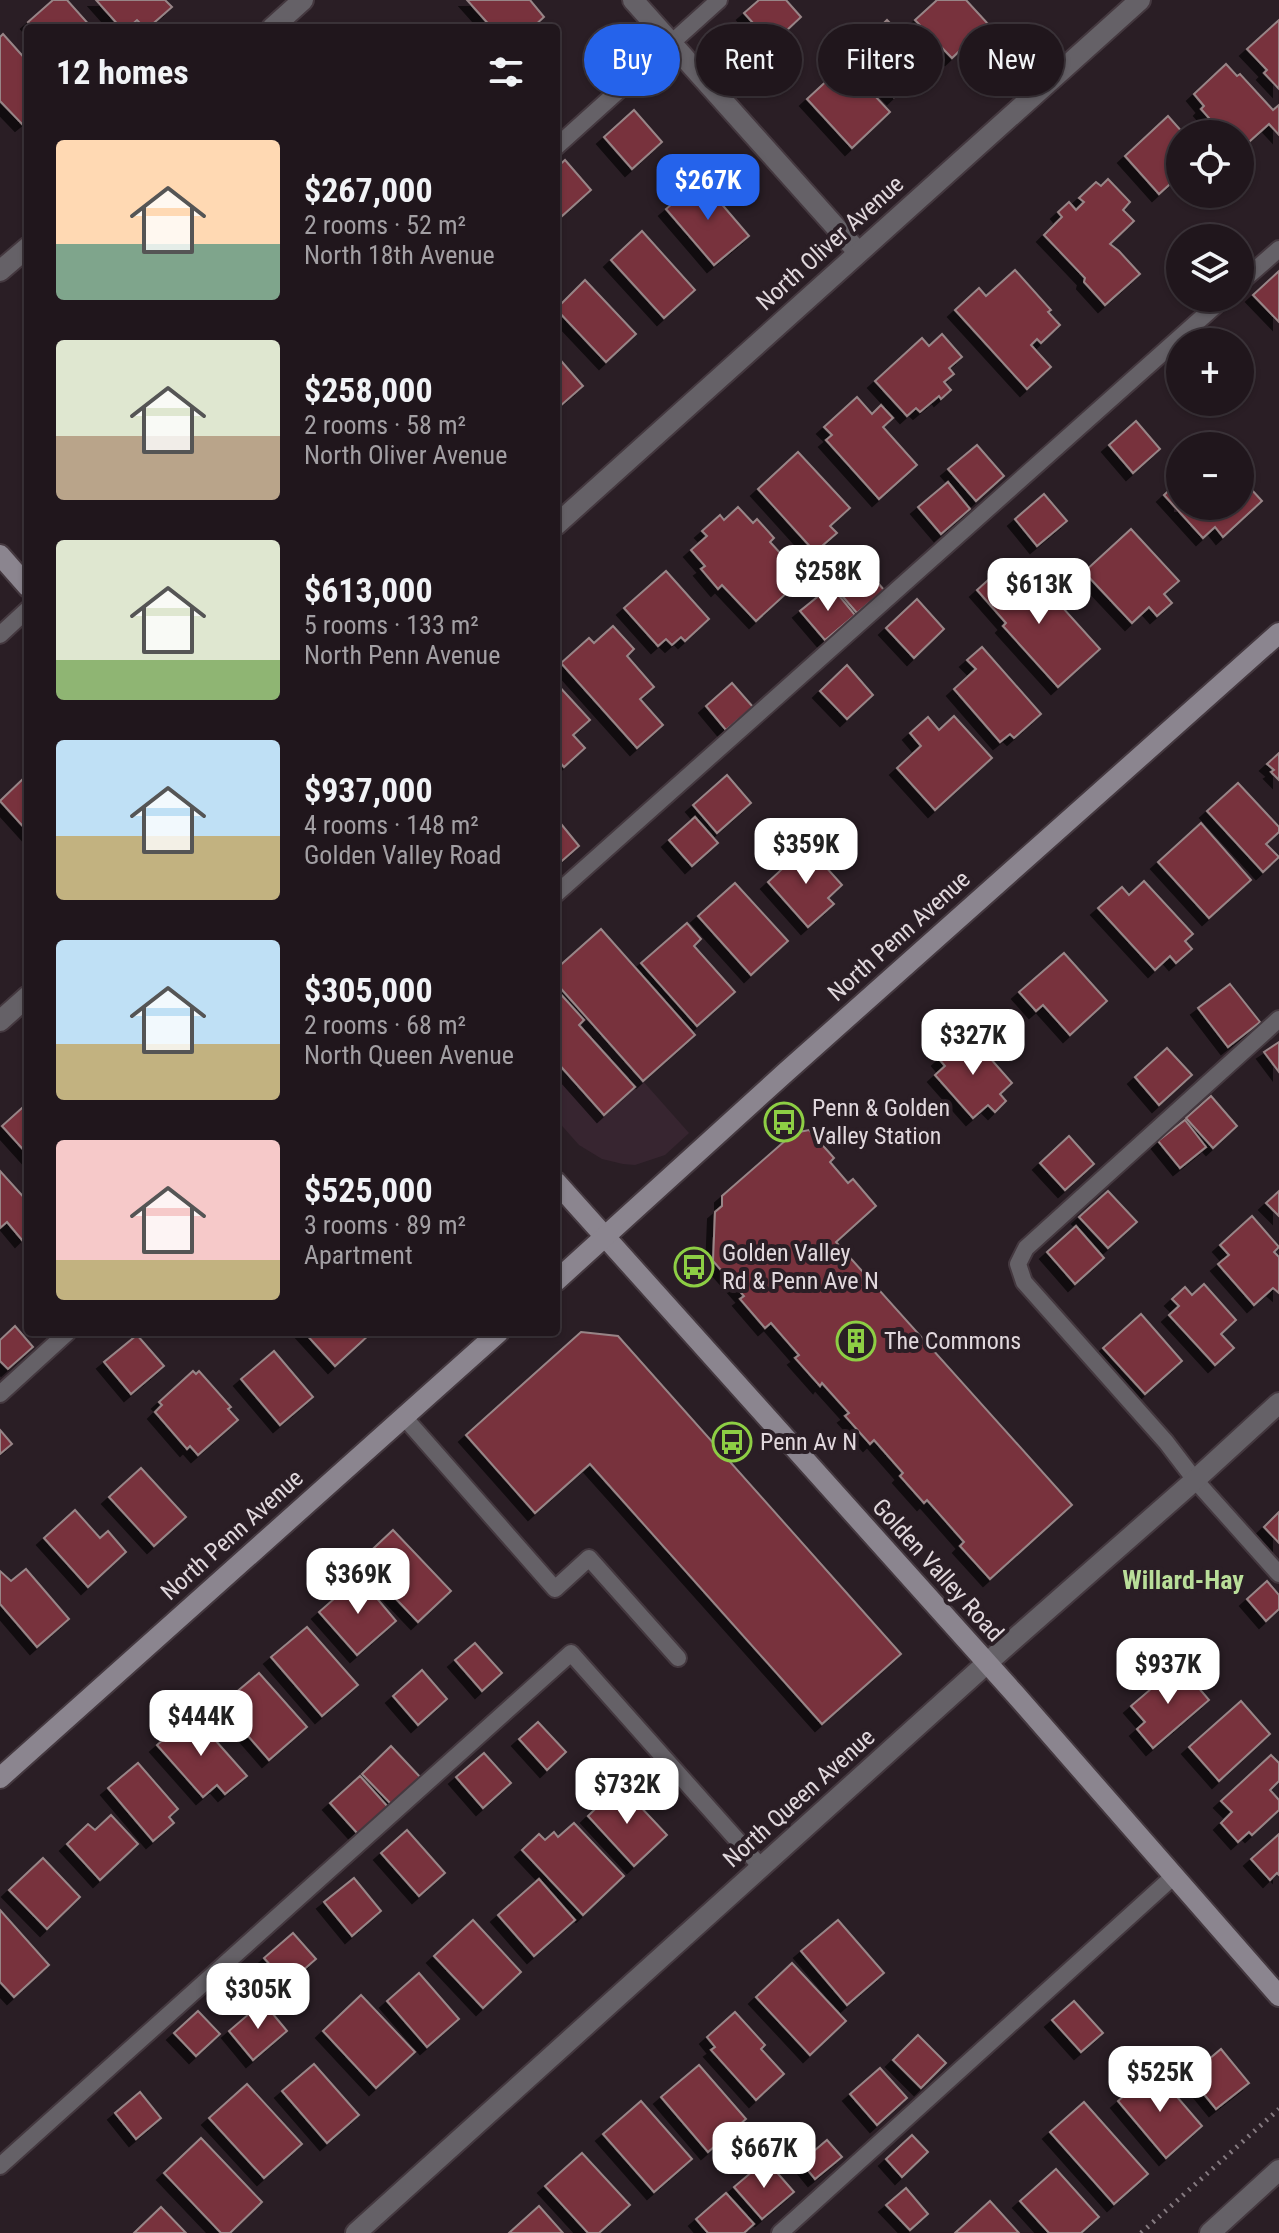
<!DOCTYPE html>
<meta charset="utf-8">
<style>
:root{--surface:#20161c;--page:#2d2329;--text:#f1f3f6;--muted:#a29fa3;--line:#3d353b;--accent:#2563eb}
body{margin:0;font-family:"Roboto Condensed",sans-serif;background:var(--page);color:var(--text);height:100vh;display:flex;flex-direction:column;font-size:30px;white-space:nowrap}
*{box-sizing:border-box;margin:0}
p{font-size:26px;color:var(--muted)}
.icon{flex:none;width:44px;height:44px;fill:none;stroke:currentColor;stroke-width:2;stroke-linecap:round;stroke-linejoin:round}
.map{position:relative;flex:1;overflow:hidden}
.drawer{position:absolute;left:24px;top:24px;width:536px;height:1312px;display:flex;flex-direction:column;background:var(--surface);border-radius:8px;box-shadow:0 2px 6px #0004,0 0 0 2px var(--line)}
.drawer>*{flex:none}
.guide{position:absolute;left:584px;top:24px;width:574px;height:72px;display:flex;gap:16px}
.controls{position:absolute;left:1166px;top:120px;display:grid;gap:16px}
.controls a{display:grid;place-items:center;width:88px;height:88px;border-radius:50%;background:var(--surface);box-shadow:0 2px 6px #0004,0 0 0 2px var(--line);font-size:40px}
.price{position:absolute;translate:-50% -68px;padding:0 18px;border-radius:16px;background:#fff;color:#222;font-size:26px;line-height:52px;filter:drop-shadow(0 2px 4px #0008)}
.price::after{content:'';position:absolute;left:50%;top:48px;width:24px;height:18px;margin-left:-12px;background:inherit;clip-path:polygon(0 0,100% 0,50% 100%)}
.price.active{background:var(--accent);color:#fff}
ul{padding:0;list-style:none}
li{display:flex;align-items:center;gap:24px;height:200px;padding:0 32px}
li span{display:grid;place-items:center;flex:none;width:224px;height:160px;border-radius:8px;color:#555}
li>.icon{margin-inline-start:auto}
span .icon{width:96px;height:96px;fill:#fffc;stroke-width:1}
li b{font-size:34px}
h2{display:flex;justify-content:space-between;align-items:center;height:96px;padding:0 32px;font-size:34px}
.tag{padding:0 28px;border-radius:36px;background:var(--surface);box-shadow:0 2px 6px #0004,0 0 0 2px var(--line);font-size:28px;line-height:72px}
.tag.active{background:var(--accent);color:#fff}
.map>svg:first-child{display:block}
</style>
<div class="map">
<svg width="1279" height="2233" viewBox="0 0 1279 2233">
<defs>
<filter id="shadow"><feDropShadow dx="-7" dy="7" stdDeviation="0" flood-color="#0009"/></filter>
</defs>
<rect width="100%" height="100%" fill="#2a1e25"/>
<!-- built -->
<path fill="#372530" d="M556,983L689,1133L665,1155L635,1165L623,1164L602,1159L579,1145L556,1119Z"/>
<!-- building -->
<g fill="#78303d" stroke="#988587" stroke-width="2" filter="url(#shadow)">
<path d="M53,0H67L92,28H33L28,22Z"/>
<path d="M96,0H165L172,7L148,28H145L137,20L128,28H121Z"/>
<path d="M467,0H530L544,17L532,28H492Z"/>
<path d="M759,0H786L801,17L772,44L744,13Z"/>
<path d="M937,0H966L988,24L952,58L915,20Z"/>
<path d="M887,20L929,64L894,97L853,54Z"/>
<path d="M1279,20V89L1264,73L1267,70L1247,49Z"/>
<path d="M3,34L28,62V119L22,124L0,101V37Z"/>
<path d="M845,64L890,112L852,148L807,99Z"/>
<path d="M1226,64L1237,76L1240,74L1273,110L1279,105V135L1269,124L1240,150V134H1223L1201,109L1204,106L1194,94Z"/>
<path d="M634,110L662,142L632,169L604,137Z"/>
<path d="M1168,116L1184,134H1180V175L1159,194L1125,156Z"/>
<path d="M565,160L591,190L562,216L556,209V168Z"/>
<path d="M1108,179L1130,202L1123,210L1134,221L1110,244L1119,251L1140,274L1105,305L1084,282L1085,278L1044,235L1062,217L1058,212L1069,202L1076,210L1084,202L1079,198L1096,182L1101,186Z"/>
<path d="M701,180L749,236L714,265L666,209Z"/>
<path d="M642,231L695,290L664,318L611,260Z"/>
<path d="M1015,270L1051,310L1048,312L1060,325L1041,343L1037,339L1031,345L1051,367L1027,389L955,310L979,288L986,296Z"/>
<path d="M1279,271V322L1253,295Z"/>
<path d="M585,280L636,334L606,362L556,309Z"/>
<path d="M942,334L962,357L949,368L954,374L944,382L951,390L941,399L939,396L920,412L916,408L907,416L875,381L922,338L929,346Z"/>
<path d="M556,355L583,386L559,407L556,404Z"/>
<path d="M857,397L872,414L881,405L893,418L883,427L917,465L879,499L826,440L832,435L824,427Z"/>
<path d="M1136,421L1160,449L1133,473L1109,445Z"/>
<path d="M977,445L1004,476L976,501L948,469Z"/>
<path d="M798,452L850,508L830,526L837,533L815,552L758,489Z"/>
<path d="M1240,477L1262,501L1223,537L1215,527L1203,538L1164,495L1180,480V506H1240Z"/>
<path d="M948,482L970,509L941,534L918,507Z"/>
<path d="M1044,494L1067,521L1037,546L1015,519Z"/>
<path d="M738,507L753,523L757,519L774,538L770,542L803,578L756,621L722,585L718,589L701,569L705,566L691,550L707,536L702,531L720,515L724,520Z"/>
<path d="M1131,529L1179,581L1164,594L1172,603L1157,616L1149,607L1132,623L1084,572Z"/>
<path d="M859,561L884,590L857,613L832,584Z"/>
<path d="M1006,564L1035,596L1045,588L1100,649L1058,687L1003,626L1006,623L977,590Z"/>
<path d="M666,571L709,619L685,641L681,637L672,645L666,639L658,646L624,608Z"/>
<path d="M831,586L855,615L825,640L800,611Z"/>
<path d="M917,599L944,629L914,658L886,628Z"/>
<path d="M613,626L634,649L627,656L654,687L640,699L663,725L637,748L561,663L589,638L594,643Z"/>
<path d="M982,647L1041,714L1014,738L1010,734L1000,742L954,689L976,669L967,660Z"/>
<path d="M847,665L873,695L847,719L820,691Z"/>
<path d="M556,683L590,720L573,735L585,748L564,767L556,758Z"/>
<path d="M732,683L753,707L726,730L706,706Z"/>
<path d="M954,716L992,758L935,810L897,768L921,746L910,733L928,717L939,730Z"/>
<path d="M1279,753V780L1271,772L1274,770L1267,764Z"/>
<path d="M28,774V832L0,801Z"/>
<path d="M727,775L751,803L717,833L693,805Z"/>
<path d="M1238,783L1279,827V832L1266,844L1279,857L1263,872L1207,811Z"/>
<path d="M695,817L718,843L692,866L669,840Z"/>
<path d="M557,819L579,846L556,866V820Z"/>
<path d="M1201,823L1251,880L1209,918L1158,862Z"/>
<path d="M807,846L842,885L828,898L834,904L808,927L768,882Z"/>
<path d="M1144,881L1193,934L1185,941L1192,949L1176,963L1170,956L1155,970L1098,908L1122,887L1129,895Z"/>
<path d="M735,883L788,941L751,975L698,916Z"/>
<path d="M687,923L701,939L694,946L735,992L697,1026L641,963Z"/>
<path d="M601,929L695,1035L643,1081L556,983V969Z"/>
<path d="M1064,953L1107,1001L1070,1035L1043,1005L1036,1011L1019,992Z"/>
<path d="M1230,984L1260,1022L1228,1047L1198,1008Z"/>
<path d="M556,989L584,1020L579,1025L635,1087L604,1115L556,1061Z"/>
<path d="M968,1033L1012,1083L1000,1094L1006,1101L995,1112L988,1105L973,1118L935,1075L945,1066L939,1059Z"/>
<path d="M1279,1042V1072L1264,1052Z"/>
<path d="M1167,1048L1192,1075L1159,1105L1135,1077Z"/>
<path d="M1211,1096L1237,1126L1213,1148L1186,1118Z"/>
<path d="M22,1108L28,1112V1155L2,1126Z"/>
<path d="M1185,1120L1206,1147L1180,1168L1158,1141Z"/>
<path d="M809,1130L834,1158L830,1162L848,1183L853,1179L876,1206L836,1242L1072,1505L990,1579L960,1546L964,1542L927,1500L924,1503L900,1476L903,1473L874,1440L870,1444L845,1416L849,1413L822,1383L820,1386L795,1358L799,1355L771,1323L765,1328L740,1299L744,1296L713,1261L715,1212L722,1206V1196L794,1133Z"/>
<path d="M1069,1136L1094,1164L1065,1190L1040,1163Z"/>
<path d="M0,1171L28,1202V1234L22,1240L7,1222L0,1228Z"/>
<path d="M1108,1191L1137,1222L1108,1248L1079,1217Z"/>
<path d="M1279,1191V1216L1266,1203Z"/>
<path d="M1252,1216L1279,1247L1274,1252L1279,1257V1293L1273,1288L1254,1305L1218,1264L1229,1255L1220,1245Z"/>
<path d="M1076,1226L1104,1258L1075,1284L1047,1252Z"/>
<path d="M1204,1284L1236,1320L1221,1334L1234,1348L1215,1365L1169,1315L1179,1306L1172,1299L1185,1287L1192,1295Z"/>
<path d="M1141,1314L1182,1361L1145,1394L1103,1348Z"/>
<path d="M15,1326L33,1347L8,1369L0,1361V1340Z"/>
<path d="M304,1332H368L370,1334L335,1366Z"/>
<path d="M581,1332L618,1336L901,1654L822,1724L590,1464L535,1513L466,1435Z"/>
<path d="M137,1335L164,1366L131,1394L104,1362Z"/>
<path d="M274,1351L313,1397L280,1425L241,1379Z"/>
<path d="M193,1371L196,1374L199,1371L231,1407L228,1409L238,1420L198,1455L190,1446L187,1449L155,1412L162,1405L159,1402Z"/>
<path d="M0,1430L12,1444L0,1454Z"/>
<path d="M141,1468L186,1517L154,1546L109,1497Z"/>
<path d="M75,1510L100,1538L108,1531L126,1552L88,1587L44,1538Z"/>
<path d="M1279,1512V1543L1264,1527Z"/>
<path d="M393,1530L451,1591L418,1622L360,1561Z"/>
<path d="M26,1569L69,1619L37,1647L0,1604V1571L11,1581Z"/>
<path d="M359,1577L396,1621L357,1655L319,1612Z"/>
<path d="M1267,1581L1279,1595V1609L1266,1621L1247,1599Z"/>
<path d="M307,1627L358,1685L322,1716L271,1657Z"/>
<path d="M475,1643L502,1673L482,1691L455,1660Z"/>
<path d="M1179,1665L1209,1700L1153,1748L1137,1729L1145,1722L1131,1706Z"/>
<path d="M422,1670L447,1699L418,1725L393,1696Z"/>
<path d="M259,1673L307,1727L269,1760L221,1705Z"/>
<path d="M1241,1701L1270,1734L1219,1781L1189,1747Z"/>
<path d="M192,1714L247,1776L225,1794L217,1785L203,1797L157,1745Z"/>
<path d="M538,1722L566,1752L547,1770L519,1739Z"/>
<path d="M391,1746L421,1778L392,1805L362,1774Z"/>
<path d="M484,1753L511,1783L483,1808L456,1777Z"/>
<path d="M1271,1755L1279,1763V1781L1270,1790L1279,1800V1810L1252,1835L1249,1832L1238,1842L1221,1823L1232,1812L1221,1801Z"/>
<path d="M138,1763L178,1809L169,1817L174,1823L153,1841L108,1788Z"/>
<path d="M360,1776L388,1807L358,1834L330,1803Z"/>
<path d="M620,1785L667,1835L634,1866L588,1816Z"/>
<path d="M111,1815L138,1844L100,1880L67,1844L88,1824L95,1830Z"/>
<path d="M574,1823L624,1876L583,1915L522,1850L539,1834L545,1840L554,1832L558,1837Z"/>
<path d="M407,1830L445,1873L419,1896L381,1853Z"/>
<path d="M1279,1834V1875L1277,1873L1270,1880L1251,1859Z"/>
<path d="M43,1858L80,1897L47,1929L9,1890Z"/>
<path d="M354,1878L381,1911L352,1936L324,1902Z"/>
<path d="M539,1879L575,1920L534,1956L498,1915Z"/>
<path d="M0,1910L49,1965L14,1997L0,1982Z"/>
<path d="M473,1920L521,1972L483,2008L434,1956Z"/>
<path d="M838,1920L884,1973L847,2005L801,1951Z"/>
<path d="M293,1933L316,1959L287,1984L264,1958Z"/>
<path d="M792,1963L846,2021L810,2055L756,1997Z"/>
<path d="M419,1973L459,2019L427,2047L387,2001Z"/>
<path d="M361,1995L415,2052L376,2088L323,2031Z"/>
<path d="M1074,2001L1103,2033L1081,2052L1052,2020Z"/>
<path d="M263,2002L287,2031L253,2060L229,2031Z"/>
<path d="M198,2011L220,2034L196,2056L174,2033Z"/>
<path d="M735,2012L765,2045L761,2049L784,2074L756,2100L711,2050L715,2047L707,2037Z"/>
<path d="M918,2035L946,2063L921,2088L893,2060Z"/>
<path d="M1221,2049L1249,2083L1216,2109L1189,2076Z"/>
<path d="M314,2064L359,2115L327,2143L282,2091Z"/>
<path d="M699,2065L746,2119L708,2152L661,2097Z"/>
<path d="M880,2068L907,2098L877,2125L850,2094Z"/>
<path d="M1154,2070L1202,2126L1166,2158L1118,2101Z"/>
<path d="M247,2084L302,2144L264,2178L209,2118Z"/>
<path d="M140,2092L161,2118L136,2139L115,2113Z"/>
<path d="M641,2101L692,2159L654,2192L603,2134Z"/>
<path d="M1084,2102L1148,2174L1114,2204L1050,2132Z"/>
<path d="M912,2135L928,2152L902,2177L886,2159Z"/>
<path d="M201,2138L262,2202L230,2233H221L164,2173Z"/>
<path d="M827,2140L842,2157L815,2179L801,2162Z"/>
<path d="M582,2153L630,2205L599,2233H588L545,2186Z"/>
<path d="M766,2160L794,2192L762,2219L734,2187Z"/>
<path d="M1056,2169L1099,2217L1081,2233H1049L1020,2201Z"/>
<path d="M906,2188L928,2214L910,2230L886,2205Z"/>
<path d="M726,2193L754,2224L744,2233H708L696,2219Z"/>
<path d="M990,2201L1019,2233H955Z"/>
<path d="M539,2206L563,2233H509Z"/>
<path d="M161,2207L186,2233H134Z"/>
</g>
<g fill="none" stroke-linecap="round" stroke-linejoin="round">
<!-- lane casing -->
<g stroke="#44383f" stroke-width="20">
<g id="lane">
<path d="M556,147L719,0"/>
<path d="M1240,283L1279,249"/>
<path d="M0,635L28,609"/>
<path d="M556,894L1224,298"/>
<path d="M1279,1019L1026,1248L1018,1264L1024,1282L1166,1442L1195,1480L1279,1574"/>
<path d="M0,1394L68,1332"/>
<path d="M404,1417L555,1589L589,1558L678,1658"/>
<path d="M0,2166L571,1653L762,1868"/>
<path d="M780,2233L1175,1875"/>
</g>
</g>
<!-- street casing -->
<g stroke="#44383f" stroke-width="24">
<g id="street">
<path d="M633,0L858,252"/>
<path d="M272,28L303,0"/>
<path d="M0,271L28,247"/>
<path d="M556,525L1140,0"/>
<path d="M0,1021L28,996"/>
<path d="M356,2233L987,1663L1195,1480L1279,1403"/>
<path d="M1210,2233L1279,2170"/>
</g>
</g>
<!-- secondary casing -->
<g stroke="#44383f" stroke-width="24">
<g id="secondary">
<path d="M0,555L28,587"/>
<path d="M556,1182L1015,1694L1279,1996"/>
<path d="M556,1281L786,1072L1279,633"/>
<path d="M0,1778L499,1332"/>
</g>
</g>
<!-- path -->
<path stroke="#857a80" stroke-width="5" stroke-dasharray="2 6" stroke-linecap="butt" d="M1141,2233L1279,2109"/>
<!-- lane -->
<use href="#lane" stroke="#656167" stroke-width="16"/>
<!-- street -->
<use href="#street" stroke="#656167" stroke-width="20"/>
<!-- secondary -->
<use href="#secondary" stroke="#8b858f" stroke-width="20"/>
</g>
<!-- icons -->
<defs>
<g id="bus-ring" transform="scale(2)"><circle r="9.5" fill="#2a1e25" stroke="#8dce44" stroke-width="1.5"/><path d="M-5-6H5V4H4V6H2V4H-2V6H-4V4H-5ZM-3.5-4V0h7V-4ZM-3.5 1.2v1.5H-2V1.2ZM2 1.2v1.5H3.5V1.2Z" fill="#8dce44"/></g>
<g id="building-ring" transform="scale(2)"><circle r="9.5" fill="#2a1e25" stroke="#8dce44" stroke-width="1.5"/><path d="M-4-6H4V6H1V3H-1V6H-4ZM-2.5-4.3h1.7v1.8h-1.7ZM.8-4.3h1.7v1.8H.8ZM-2.5-1h1.7V.8h-1.7ZM.8-1h1.7V.8H.8Z" fill="#8dce44"/></g>
</defs>
<g fill-rule="evenodd">
<use href="#bus-ring" x="784" y="1122"/>
<use href="#bus-ring" x="694" y="1267"/>
<use href="#building-ring" x="856" y="1341"/>
<use href="#bus-ring" x="732" y="1442"/>
</g>
<g text-anchor="middle" stroke-width="8" stroke-linejoin="round" paint-order="stroke">
<!-- street labels -->
<g font-size="24" fill="#e1d8dd" stroke="#2a1e25">
<text transform="translate(830 243) rotate(-42)" y="8">North Oliver Avenue</text>
<text transform="translate(899 936) rotate(-42)" y="8">North Penn Avenue</text>
<text transform="translate(232 1535) rotate(-42)" y="8">North Penn Avenue</text>
<text transform="translate(938 1570) rotate(48)" y="8">Golden Valley Road</text>
<text transform="translate(799 1798) rotate(-42)" y="8">North Queen Avenue</text>
</g>
<!-- poi labels -->
<g font-size="24" fill="#e1d8dd" stroke="#2a1e25" text-anchor="start">
<text x="812" y="1116">Penn &amp; Golden<tspan x="812" dy="28">Valley Station</tspan></text>
<text x="722" y="1261">Golden Valley<tspan x="722" dy="28">Rd &amp; Penn Ave N</tspan></text>
<text x="884" y="1349">The Commons</text>
<text x="760" y="1450">Penn Av N</text>
</g>
<!-- neighbourhood labels -->
<g font-size="26" font-weight="bold" fill="#b9de99" stroke="#2a1e25">
<text x="1183" y="1589">Willard-Hay</text>
</g>
</g>
</svg>
<div class="controls">
<a><svg class="icon" aria-label="locate" viewBox="0 0 24 24"><circle cx="12" cy="12" r="6"/><path d="M12 2v4M12 18v4M2 12h4M18 12h4"/></svg></a>
<a><svg class="icon" aria-label="layers" viewBox="0 0 24 24"><path d="M12 4l9 5-9 5-9-5zM3 14l9 5 9-5"/></svg></a>
<a>+</a>
<a>−</a>
</div>
<b class="price active" style="left:708px;top:222px">$267K</b>
<b class="price" style="left:828px;top:613px">$258K</b>
<b class="price" style="left:1039px;top:626px">$613K</b>
<b class="price" style="left:806px;top:886px">$359K</b>
<b class="price" style="left:973px;top:1077px">$327K</b>
<b class="price" style="left:358px;top:1616px">$369K</b>
<b class="price" style="left:1168px;top:1706px">$937K</b>
<b class="price" style="left:201px;top:1758px">$444K</b>
<b class="price" style="left:627px;top:1826px">$732K</b>
<b class="price" style="left:258px;top:2031px">$305K</b>
<b class="price" style="left:1160px;top:2114px">$525K</b>
<b class="price" style="left:764px;top:2190px">$667K</b>
<div class="guide">
<a class="tag active">Buy</a>
<a class="tag">Rent</a>
<a class="tag">Filters</a>
<a class="tag">New</a>
</div>
<section class="drawer">
<h2>12 homes<svg class="icon" aria-label="filters" viewBox="0 0 24 24"><path d="M4 7h16M4 17h16"/><circle cx="9" cy="7" r="2"/><circle cx="15" cy="17" r="2"/></svg></h2>
<ul>
<li><span style="background:linear-gradient(#ffd9b3 65%,#7fa58c 0)"><svg class="icon" aria-label="home" viewBox="0 0 24 24"><path d="M3 11l9-7 9 7M6 9v11h12V9"/></svg></span><div><b>$267,000</b><p>2 rooms · 52 m²</p><p>North 18th Avenue</p></div></li>
<li><span style="background:linear-gradient(#dfe7d0 60%,#b9a48a 0)"><svg class="icon" aria-label="home" viewBox="0 0 24 24"><path d="M3 11l9-7 9 7M6 9v11h12V9"/></svg></span><div><b>$258,000</b><p>2 rooms · 58 m²</p><p>North Oliver Avenue</p></div></li>
<li><span style="background:linear-gradient(#dfe7d0 75%,#8fb573 0)"><svg class="icon" aria-label="home" viewBox="0 0 24 24"><path d="M3 11l9-7 9 7M6 9v11h12V9"/></svg></span><div><b>$613,000</b><p>5 rooms · 133 m²</p><p>North Penn Avenue</p></div></li>
<li><span style="background:linear-gradient(#bfe0f5 60%,#c2b280 0)"><svg class="icon" aria-label="home" viewBox="0 0 24 24"><path d="M3 11l9-7 9 7M6 9v11h12V9"/></svg></span><div><b>$937,000</b><p>4 rooms · 148 m²</p><p>Golden Valley Road</p></div></li>
<li><span style="background:linear-gradient(#bfe0f5 65%,#c2b280 0)"><svg class="icon" aria-label="home" viewBox="0 0 24 24"><path d="M3 11l9-7 9 7M6 9v11h12V9"/></svg></span><div><b>$305,000</b><p>2 rooms · 68 m²</p><p>North Queen Avenue</p></div></li>
<li><span style="background:linear-gradient(#f6c9c9 75%,#c2b280 0)"><svg class="icon" aria-label="home" viewBox="0 0 24 24"><path d="M3 11l9-7 9 7M6 9v11h12V9"/></svg></span><div><b>$525,000</b><p>3 rooms · 89 m²</p><p>Apartment</p></div></li>
</ul>
</section>
</div>
